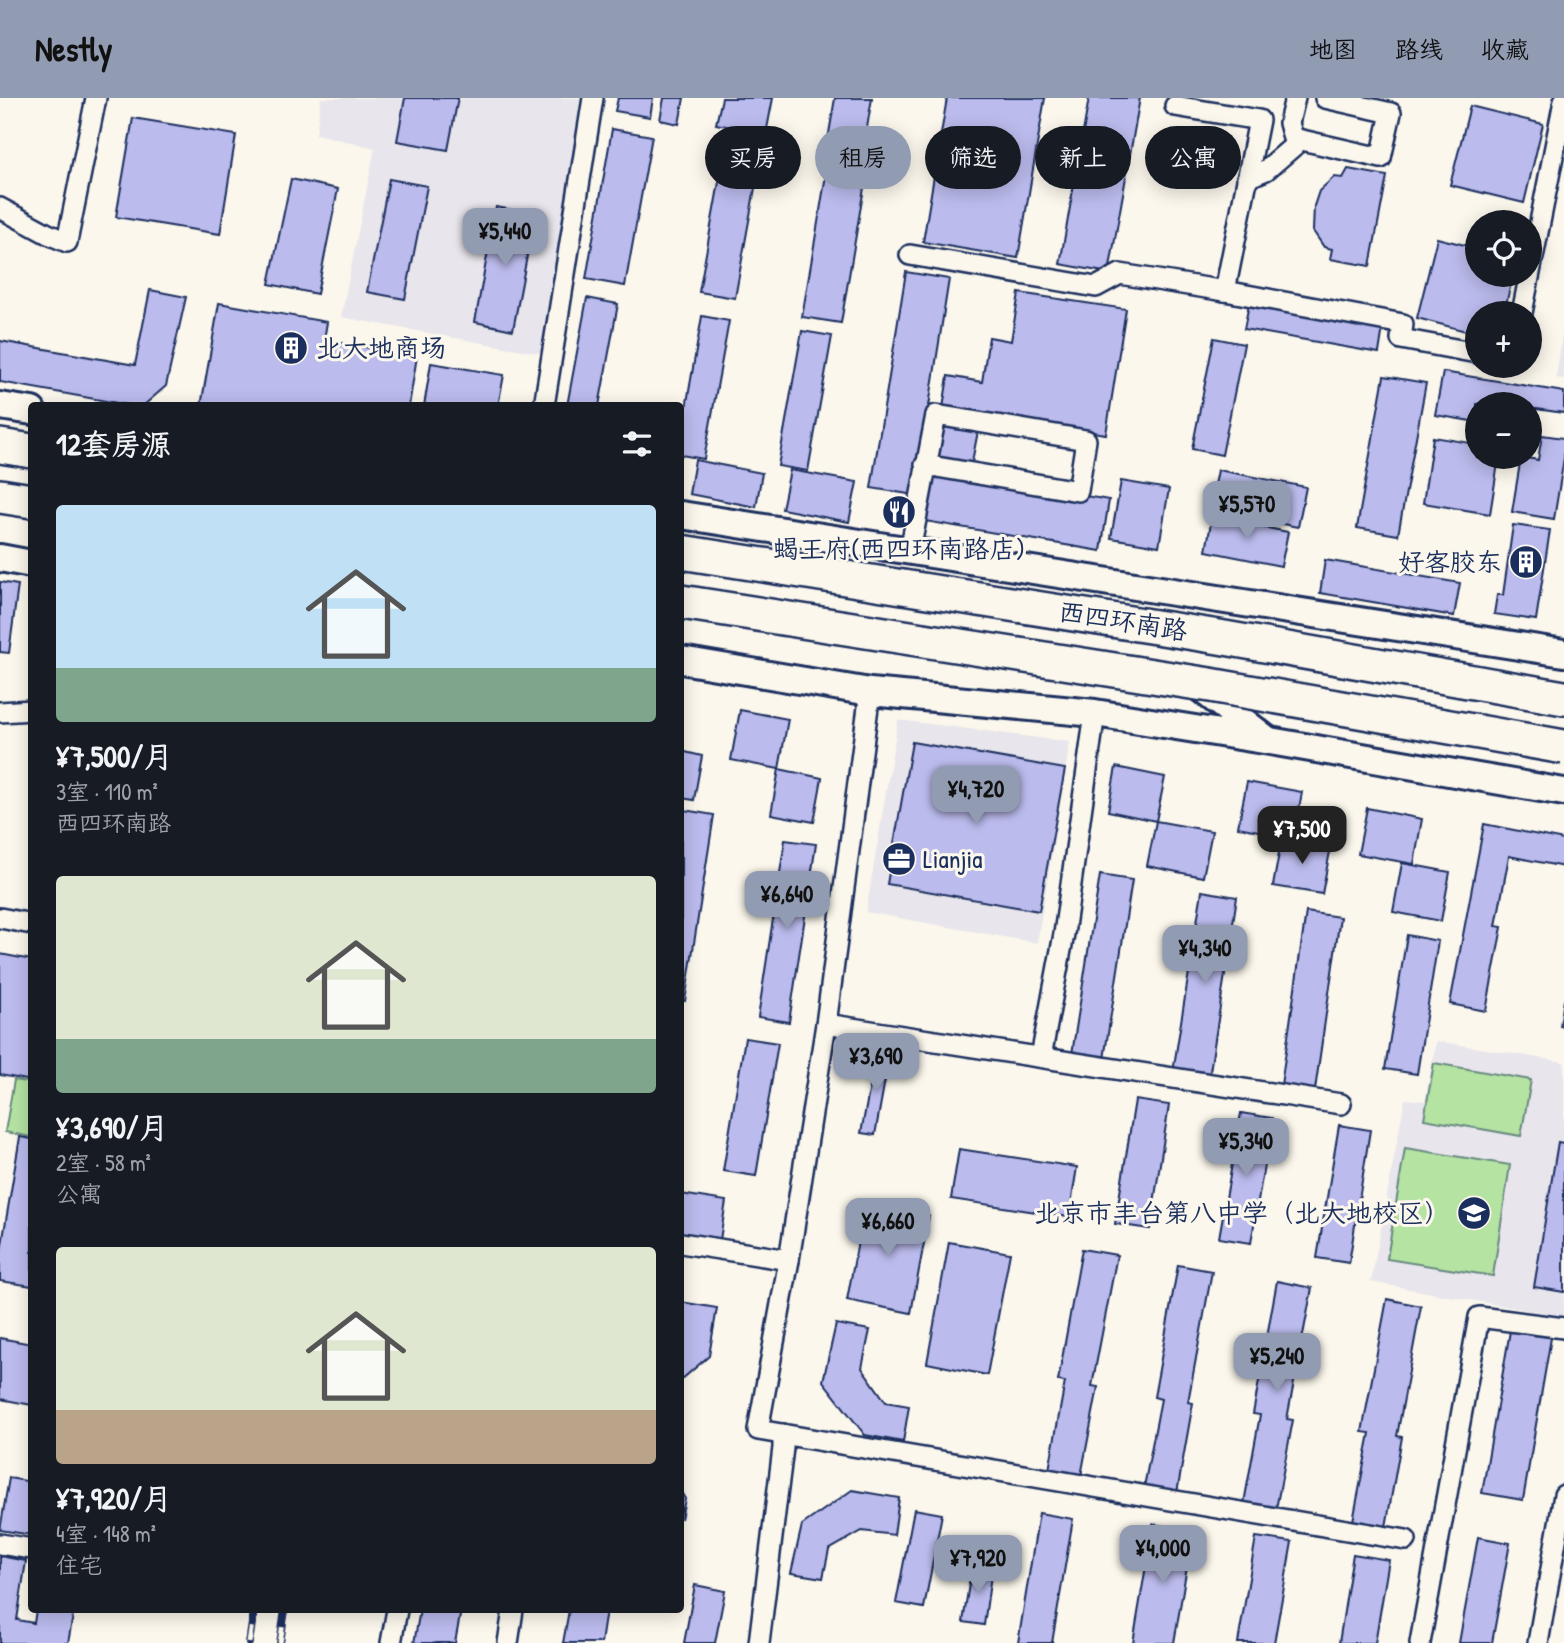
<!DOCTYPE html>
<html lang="zh">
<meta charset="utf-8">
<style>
:root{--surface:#171b24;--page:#242831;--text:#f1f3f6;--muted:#9ea1a6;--accent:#919bb2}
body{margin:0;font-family:"Patrick Hand","LXGW WenKai TC",sans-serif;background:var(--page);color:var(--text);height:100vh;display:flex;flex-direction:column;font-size:26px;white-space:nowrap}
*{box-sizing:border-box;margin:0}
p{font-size:23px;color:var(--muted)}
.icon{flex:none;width:38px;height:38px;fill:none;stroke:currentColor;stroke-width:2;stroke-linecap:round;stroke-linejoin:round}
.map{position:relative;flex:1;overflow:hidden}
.details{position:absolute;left:28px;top:304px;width:656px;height:1211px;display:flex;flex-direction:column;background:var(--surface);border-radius:7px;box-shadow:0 4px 18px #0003}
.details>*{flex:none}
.banner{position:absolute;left:705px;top:28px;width:665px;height:63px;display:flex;gap:14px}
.buttons{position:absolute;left:1465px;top:112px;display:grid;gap:14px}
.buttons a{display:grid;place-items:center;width:77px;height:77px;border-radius:50%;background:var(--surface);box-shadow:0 4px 18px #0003;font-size:35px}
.price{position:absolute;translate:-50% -60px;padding:0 16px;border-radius:14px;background:var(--accent);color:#111;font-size:23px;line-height:46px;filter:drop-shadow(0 2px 4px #0008)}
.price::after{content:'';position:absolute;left:50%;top:42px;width:21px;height:16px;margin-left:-10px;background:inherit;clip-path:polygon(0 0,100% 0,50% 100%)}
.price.active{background:#222;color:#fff}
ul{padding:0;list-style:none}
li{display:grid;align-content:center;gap:14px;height:371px;padding:0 28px}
li span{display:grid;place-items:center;height:217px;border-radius:7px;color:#555}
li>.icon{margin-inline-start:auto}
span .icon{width:126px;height:126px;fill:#fffc;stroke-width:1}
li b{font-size:30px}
h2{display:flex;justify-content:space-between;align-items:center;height:84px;padding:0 28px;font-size:30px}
.pill{padding:0 24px;border-radius:32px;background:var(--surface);box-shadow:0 4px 18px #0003;font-size:24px;line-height:63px}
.pill.active{background:var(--accent);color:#111}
header{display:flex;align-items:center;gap:42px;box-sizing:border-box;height:98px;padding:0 35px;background:var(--accent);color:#111}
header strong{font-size:33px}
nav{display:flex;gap:38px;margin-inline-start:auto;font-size:24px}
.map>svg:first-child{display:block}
</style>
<header>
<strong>Nestly</strong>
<nav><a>地图</a><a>路线</a><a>收藏</a></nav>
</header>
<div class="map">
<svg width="1564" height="1545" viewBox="0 0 1564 1545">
<rect width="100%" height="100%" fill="#fbf7ec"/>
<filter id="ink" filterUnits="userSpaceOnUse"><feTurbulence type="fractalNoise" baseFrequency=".0143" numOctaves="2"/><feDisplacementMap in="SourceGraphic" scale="14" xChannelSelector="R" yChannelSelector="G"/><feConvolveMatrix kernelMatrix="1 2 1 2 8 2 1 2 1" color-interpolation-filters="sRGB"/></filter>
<g filter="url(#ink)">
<!-- built -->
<g fill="#e8e5ec">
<path d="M321,0H581L543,256L341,219L375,50L316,36Z"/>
<path d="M1564,224V281L1556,280Z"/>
<path d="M898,622L1070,644L1037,845L866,814Z"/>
<path d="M1436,943L1564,964V1219L1371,1184L1405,1001L1425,1003Z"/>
</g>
<!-- green -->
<g fill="#b5e3a2" stroke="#688980" stroke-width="2">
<path d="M1434,965L1531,982L1521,1038L1424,1021Z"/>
<path d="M14,982L31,985V1039L5,1034Z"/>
<path d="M1405,1050L1510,1067L1493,1178L1387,1161Z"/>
</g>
<!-- building -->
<g fill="#bbbbed" stroke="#1b2f5e" stroke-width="2">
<path d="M405,0H458L448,52L397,43Z"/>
<path d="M618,0H653L650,19L615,13Z"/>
<path d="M664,0H684L679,26L660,22Z"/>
<path d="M722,0H773L766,36L716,26Z"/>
<path d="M835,0H872L859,77L823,71Z"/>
<path d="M947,0H1045L1018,160L923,144Z"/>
<path d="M1089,0H1140L1109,175L1060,166Z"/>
<path d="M1470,8L1543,26L1524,105L1450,87Z"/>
<path d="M133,20L236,37L220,136L116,119Z"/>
<path d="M612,31L652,38L625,188L586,181Z"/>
<path d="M727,40L763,46L735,200L699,194Z"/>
<path d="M827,71L866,78L841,225L802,219Z"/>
<path d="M1348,71L1387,78L1370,168L1330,161L1332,151L1324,149L1313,133L1314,108L1319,93L1334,79L1343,80Z"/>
<path d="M291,81L338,91L317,196L269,186Z"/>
<path d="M389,81L427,88L405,201L367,194Z"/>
<path d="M496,109L535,116L513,232L475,224Z"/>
<path d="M1437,140L1477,150V177H1513L1504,215H1477V236L1417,220Z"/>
<path d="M906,174L949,181L915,397L871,390Z"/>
<path d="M150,192L186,199L166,288L143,308H134L0,284V243L135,267Z"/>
<path d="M1019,195L1126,211L1106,336L943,310L948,278L982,284L989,239L1011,243Z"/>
<path d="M587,200L618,206L599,308H567Z"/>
<path d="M219,205L327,224L324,242L417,258L409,308H201Z"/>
<path d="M1249,206L1383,229L1379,255L1244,231Z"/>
<path d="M702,218L729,223L704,361L681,357V339Z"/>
<path d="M802,233L832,238L808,373L778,368Z"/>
<path d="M1214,240L1244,246L1222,357L1192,351Z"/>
<path d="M431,265L504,277L498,308H424Z"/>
<path d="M1443,274L1564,294V315L1536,311L1532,333H1530V306H1477V324L1435,317Z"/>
<path d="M1384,278L1426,285L1398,437L1357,430Z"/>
<path d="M939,327L978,333L971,369L933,363Z"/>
<path d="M1542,337L1564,340V360L1554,421L1512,414L1521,359L1538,362Z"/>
<path d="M1433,339L1477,346V359H1499L1490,416L1423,405Z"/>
<path d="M695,362L762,375L756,409L689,396Z"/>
<path d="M790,372L857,384L849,424L782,411Z"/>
<path d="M934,372L1109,402L1101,453L925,423Z"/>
<path d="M1218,372L1306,389L1298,429L1210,412Z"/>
<path d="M1121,383L1169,391L1159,448L1111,440Z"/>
<path d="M1212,419L1288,434L1281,468L1206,453Z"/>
<path d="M1513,427L1550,432L1536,522L1494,516L1497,497H1503Z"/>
<path d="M1325,462L1460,485L1454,518L1320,495Z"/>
<path d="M0,484L18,487L9,555L0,554Z"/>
<path d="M740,612L788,621L779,671L731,662Z"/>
<path d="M912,644L1065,671L1039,813L887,786Z"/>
<path d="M681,653L702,658L694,702L681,700Z"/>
<path d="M1116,669L1165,679L1156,723L1108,713Z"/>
<path d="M779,671L822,680L814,724L771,716Z"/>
<path d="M1247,684L1302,694L1294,740L1238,729Z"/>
<path d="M1367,710L1422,721L1414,766L1358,756Z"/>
<path d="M684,712L714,717L685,903L681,902V730Z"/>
<path d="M1156,723L1212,733L1203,779L1147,768Z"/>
<path d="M1484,726L1564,742V769L1509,758L1496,828L1502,829L1486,913L1450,906Z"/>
<path d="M1282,739L1331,748L1322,796L1273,788Z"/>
<path d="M785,742L816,746L789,924L758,919Z"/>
<path d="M1402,765L1450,774L1441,823L1393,814Z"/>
<path d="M1100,777L1132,782L1104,961L1072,956Z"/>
<path d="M1202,793L1237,799L1209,980L1173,974Z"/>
<path d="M1306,814L1340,819L1315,992L1281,987Z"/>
<path d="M1407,837L1438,843L1417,976L1385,971Z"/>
<path d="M0,856L32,862V983L0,977Z"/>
<path d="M1564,902V929L1560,928Z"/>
<path d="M745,940L778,945L756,1078L723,1073Z"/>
<path d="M877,952L890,954L875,1037L861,1035Z"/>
<path d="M1135,1002L1169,1007L1150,1131L1115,1126Z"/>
<path d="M1241,1015L1272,1020L1251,1145L1219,1140Z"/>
<path d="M1339,1027L1370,1032L1349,1165L1317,1160Z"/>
<path d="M20,1039L32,1041V1188L0,1183V1158Z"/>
<path d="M1558,1044L1564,1045V1194L1534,1189Z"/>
<path d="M959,1051L1077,1069L1069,1119L951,1101Z"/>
<path d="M681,1096L726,1103L720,1142L681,1136Z"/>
<path d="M865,1106L929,1118L911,1215L847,1202Z"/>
<path d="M949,1144L1010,1155L987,1277L927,1265Z"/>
<path d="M1082,1151L1117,1157L1092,1288L1098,1289L1081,1378L1049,1372L1065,1284L1058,1283Z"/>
<path d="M1178,1167L1212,1173L1188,1304L1193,1305L1177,1395L1144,1389L1161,1301L1154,1299Z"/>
<path d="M1277,1183L1312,1190L1287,1321L1293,1322L1276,1411L1244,1405L1260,1317L1253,1316Z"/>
<path d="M1387,1201L1421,1208L1397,1338L1402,1339L1386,1429L1353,1423L1370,1335L1362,1334Z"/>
<path d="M681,1204L717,1210L709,1258L681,1282Z"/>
<path d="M836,1226L870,1232L862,1270L886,1304L909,1308L903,1344L865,1337L823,1283Z"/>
<path d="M1511,1227L1552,1234L1523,1402L1482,1395Z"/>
<path d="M0,1240L32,1246V1307L0,1301Z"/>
<path d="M9,1380L32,1384V1437L0,1432Z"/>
<path d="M852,1392L899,1400L894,1437L862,1433L829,1452L823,1480L791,1475L802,1427Z"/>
<path d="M681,1394L685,1401L681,1421Z"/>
<path d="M914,1411L942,1416L924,1510L896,1505Z"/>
<path d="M1039,1415L1073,1421L1052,1545H1018Z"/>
<path d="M1153,1426L1193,1433L1174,1545H1133Z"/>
<path d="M1256,1439L1292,1444L1274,1545H1238Z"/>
<path d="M1478,1439L1510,1445L1492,1545H1459Z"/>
<path d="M1353,1456L1389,1462L1375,1545H1339Z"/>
<path d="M0,1458L26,1463L17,1522L34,1525L36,1512H74L68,1545H0Z"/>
<path d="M972,1467L992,1470L984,1527L963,1524Z"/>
<path d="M695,1487L725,1493L715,1545H684Z"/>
<path d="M420,1512H461L455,1545H414Z"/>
<path d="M569,1512H606L601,1545H563Z"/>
</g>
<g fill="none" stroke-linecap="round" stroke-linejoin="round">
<!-- street casing -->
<g stroke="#1b2f5e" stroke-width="24">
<g id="street">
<path d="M1175,8L1259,22L1225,193L1403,226L1401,241L1477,255"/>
<path d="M1293,40L1381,60L1391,15L1325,0"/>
<path d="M1247,80L1266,72L1295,47L1289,25L1295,0"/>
<path d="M0,110L48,136L67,144L96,0"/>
<path d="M910,157L1096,189L1120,176L1225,193"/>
<path d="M1522,215L1564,3"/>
<path d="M544,308L593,0"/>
<path d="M910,453L936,317L1086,342L1078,393L925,367"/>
<path d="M0,614L32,612"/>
<path d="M0,820L32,826"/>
<path d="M826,926L1341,1006"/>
<path d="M1041,959L1064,836L1095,615"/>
<path d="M681,1145L789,1162L758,1332L1406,1442"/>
<path d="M789,1162L826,926L870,594"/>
<path d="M0,1446L32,1451"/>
<path d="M391,1545L397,1512"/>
<path d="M508,1545L513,1512"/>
<path d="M759,1545L783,1350V1336"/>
<path d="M1420,1545L1479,1219L1564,1230"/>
<path d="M1538,1545L1564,1397"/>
</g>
</g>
<!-- secondary casing -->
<g stroke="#1b2f5e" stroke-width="32">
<g id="secondary">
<path d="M0,308L32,313"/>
<path d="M681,417L1564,555"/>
<path d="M0,460L32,466"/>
<path d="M681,562L870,594L1095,615L1270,643L1564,694"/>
<path d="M1194,585L1266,641"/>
</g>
</g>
<!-- highway casing -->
<g stroke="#1b2f5e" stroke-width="38">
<g id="highway">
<path d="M0,348L32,353"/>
<path d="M0,398L32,403"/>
<path d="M681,454L1219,539L1564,600"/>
</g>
</g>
<!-- street -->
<use href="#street" stroke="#fbf7ec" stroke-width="19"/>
<!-- secondary -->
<use href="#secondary" stroke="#fbf7ec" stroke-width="26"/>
<!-- highway -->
<use href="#highway" stroke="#fbf7ec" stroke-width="33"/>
<!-- rail casing -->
<g stroke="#1b2f5e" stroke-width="8">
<g id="rail">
<path d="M249,1545L254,1512"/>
<path d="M280,1545L285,1512"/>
</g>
</g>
<!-- rail -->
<use href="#rail" stroke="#fbf7ec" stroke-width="5" stroke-dasharray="16" stroke-linecap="butt"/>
<!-- highway-bridge casing -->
<g stroke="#1b2f5e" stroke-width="38" stroke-linecap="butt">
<path id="highway-bridge" d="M681,504L1210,587L1564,649"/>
</g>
<!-- highway-bridge -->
<use href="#highway-bridge" stroke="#fbf7ec" stroke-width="33"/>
</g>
</g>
<!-- icons -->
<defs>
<g id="building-disc" transform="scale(1.75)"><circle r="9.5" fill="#1b2f5e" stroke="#fbf7ec"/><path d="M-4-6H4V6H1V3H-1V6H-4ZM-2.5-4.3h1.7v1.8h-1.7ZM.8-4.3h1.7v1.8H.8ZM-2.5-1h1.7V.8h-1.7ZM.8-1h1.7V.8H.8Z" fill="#fff"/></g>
<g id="restaurant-disc" transform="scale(1.75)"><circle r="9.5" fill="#1b2f5e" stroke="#fbf7ec"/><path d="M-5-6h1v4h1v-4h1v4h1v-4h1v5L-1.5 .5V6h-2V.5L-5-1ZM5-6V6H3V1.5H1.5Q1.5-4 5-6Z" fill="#fff"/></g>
<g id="office-disc" transform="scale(1.75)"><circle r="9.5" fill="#1b2f5e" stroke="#fbf7ec"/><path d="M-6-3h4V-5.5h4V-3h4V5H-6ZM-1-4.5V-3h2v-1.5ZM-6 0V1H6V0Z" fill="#fff"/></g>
<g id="school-disc" transform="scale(1.75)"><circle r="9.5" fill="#1b2f5e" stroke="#fbf7ec"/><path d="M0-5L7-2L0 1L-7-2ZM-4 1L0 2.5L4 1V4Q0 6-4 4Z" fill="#fff"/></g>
</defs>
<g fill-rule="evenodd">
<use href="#building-disc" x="291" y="250"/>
<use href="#restaurant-disc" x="899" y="414"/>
<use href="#building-disc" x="1526" y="464"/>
<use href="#office-disc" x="899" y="761"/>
<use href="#school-disc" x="1474" y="1115"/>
</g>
<g text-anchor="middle" stroke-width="6" stroke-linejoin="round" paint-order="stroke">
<!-- poi labels -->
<g font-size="26" fill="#1b2f5e" stroke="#fbf7ec" text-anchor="start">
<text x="316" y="259">北大地商场</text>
<text x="899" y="460" text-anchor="middle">蝎王府(西四环南路店)</text>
<text x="1502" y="473" text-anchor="end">好客胶东</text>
<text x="923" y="770">Lianjia</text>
<text x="1450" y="1124" text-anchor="end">北京市丰台第八中学（北大地校区）</text>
</g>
<!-- street labels -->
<g font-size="26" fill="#1b2f5e" stroke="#fbf7ec">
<text transform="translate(1123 523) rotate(9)" y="9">西四环南路</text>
</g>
</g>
</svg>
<div class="buttons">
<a><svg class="icon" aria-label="locate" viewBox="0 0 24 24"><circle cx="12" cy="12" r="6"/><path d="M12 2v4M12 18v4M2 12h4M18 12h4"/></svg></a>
<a>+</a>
<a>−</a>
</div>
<b class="price" style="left:505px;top:170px">¥5,440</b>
<b class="price" style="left:1247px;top:443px">¥5,570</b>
<b class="price" style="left:976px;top:728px">¥4,720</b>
<b class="price active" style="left:1302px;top:768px">¥7,500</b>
<b class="price" style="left:787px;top:833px">¥6,640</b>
<b class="price" style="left:1205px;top:887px">¥4,340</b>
<b class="price" style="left:876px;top:995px">¥3,690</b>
<b class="price" style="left:1246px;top:1080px">¥5,340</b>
<b class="price" style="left:888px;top:1160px">¥6,660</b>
<b class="price" style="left:1277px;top:1295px">¥5,240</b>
<b class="price" style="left:1163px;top:1487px">¥4,000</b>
<b class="price" style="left:978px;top:1497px">¥7,920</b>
<div class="banner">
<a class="pill">买房</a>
<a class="pill active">租房</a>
<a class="pill">筛选</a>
<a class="pill">新上</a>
<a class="pill">公寓</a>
</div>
<section class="details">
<h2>12套房源<svg class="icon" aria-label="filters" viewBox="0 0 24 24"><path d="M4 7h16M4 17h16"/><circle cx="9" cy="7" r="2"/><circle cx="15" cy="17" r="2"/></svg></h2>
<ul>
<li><span style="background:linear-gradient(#bfe0f5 75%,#7fa58c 0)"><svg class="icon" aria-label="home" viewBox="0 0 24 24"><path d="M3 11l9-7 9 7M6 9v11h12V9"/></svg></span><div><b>¥7,500/月</b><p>3室 · 110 m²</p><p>西四环南路</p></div></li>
<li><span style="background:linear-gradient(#dfe7d0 75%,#7fa58c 0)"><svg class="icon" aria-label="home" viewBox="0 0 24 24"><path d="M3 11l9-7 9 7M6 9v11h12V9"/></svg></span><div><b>¥3,690/月</b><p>2室 · 58 m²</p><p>公寓</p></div></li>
<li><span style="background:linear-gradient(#dfe7d0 75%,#b9a48a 0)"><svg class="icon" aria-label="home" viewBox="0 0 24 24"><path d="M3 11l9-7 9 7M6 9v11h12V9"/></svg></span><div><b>¥7,920/月</b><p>4室 · 148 m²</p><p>住宅</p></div></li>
</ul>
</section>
</div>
